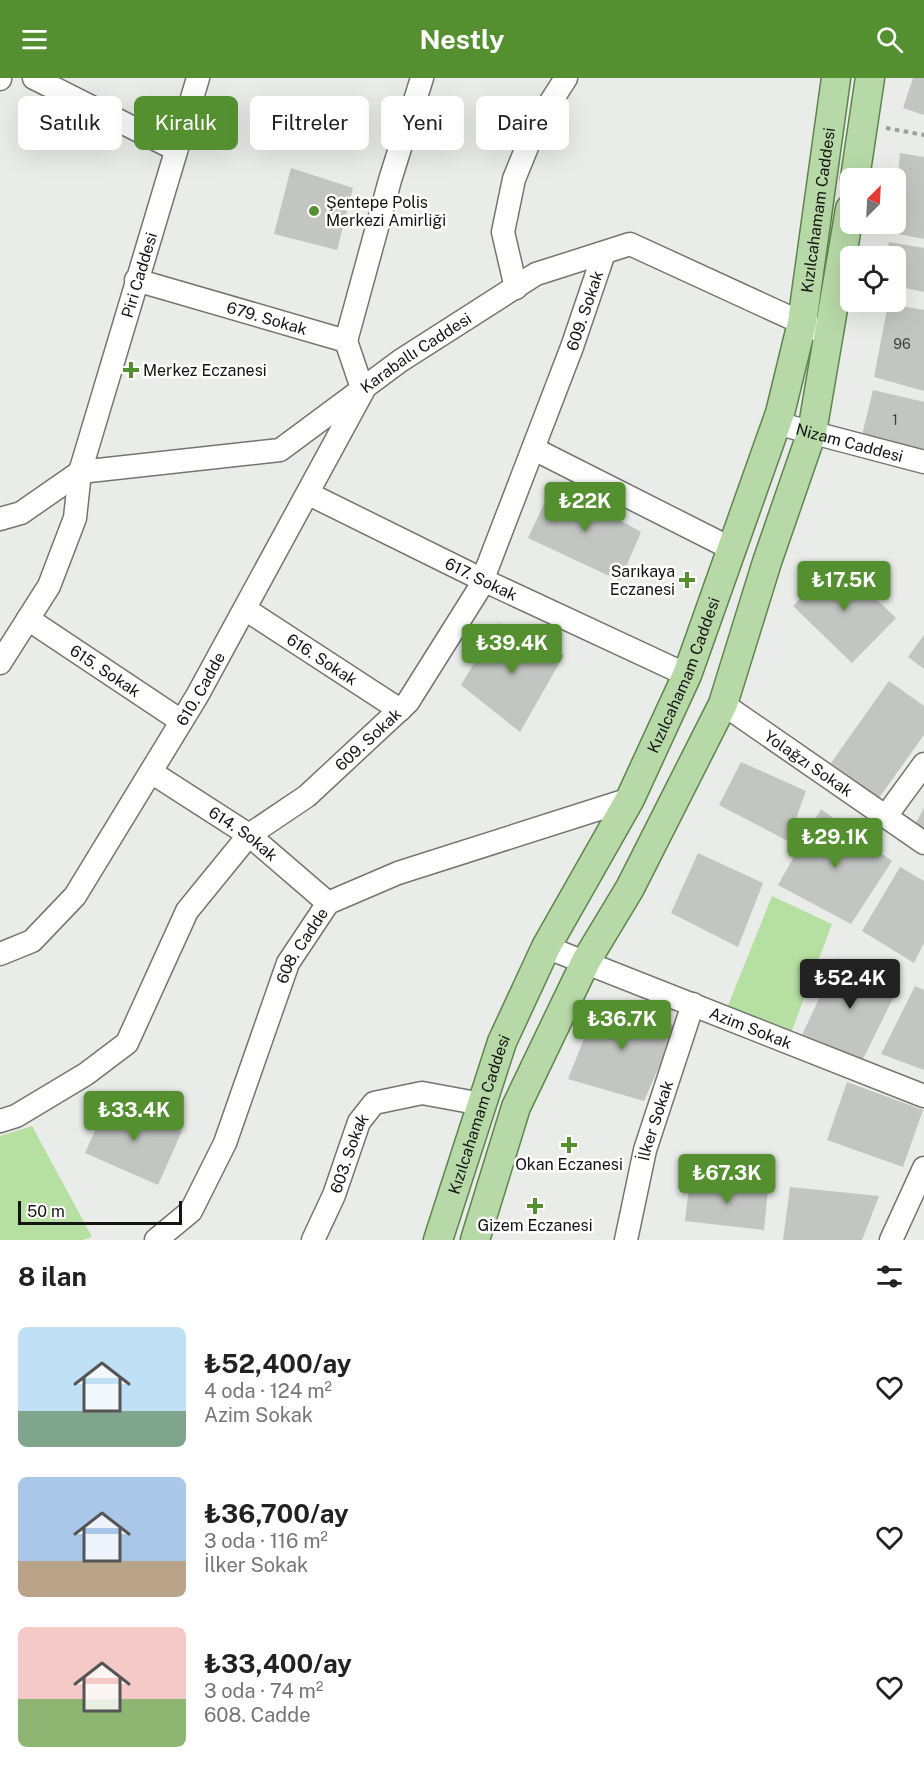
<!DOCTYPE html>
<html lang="tr">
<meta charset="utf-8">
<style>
:root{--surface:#fff;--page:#f2f2f2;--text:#222;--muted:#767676;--accent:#549030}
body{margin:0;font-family:"Public Sans",sans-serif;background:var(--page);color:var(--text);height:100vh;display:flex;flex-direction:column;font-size:22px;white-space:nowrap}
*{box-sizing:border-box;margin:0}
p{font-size:20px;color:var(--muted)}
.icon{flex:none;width:33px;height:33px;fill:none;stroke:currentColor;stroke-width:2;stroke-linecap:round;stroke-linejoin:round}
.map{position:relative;height:1162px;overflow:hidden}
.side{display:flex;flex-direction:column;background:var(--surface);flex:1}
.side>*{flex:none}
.guide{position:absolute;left:18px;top:18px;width:600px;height:54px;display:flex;gap:12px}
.needle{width:39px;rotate:24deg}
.controls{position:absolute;left:840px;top:90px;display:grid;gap:12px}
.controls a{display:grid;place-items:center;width:66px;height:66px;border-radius:9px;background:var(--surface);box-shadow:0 6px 24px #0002;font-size:30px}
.scale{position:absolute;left:18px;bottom:15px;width:164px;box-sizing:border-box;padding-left:6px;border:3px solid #141513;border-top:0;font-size:16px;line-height:21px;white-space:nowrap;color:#141513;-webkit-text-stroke:4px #fff;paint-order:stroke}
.price{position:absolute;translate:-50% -51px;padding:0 14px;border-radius:6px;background:var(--accent);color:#fff;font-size:20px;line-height:39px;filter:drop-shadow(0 2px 3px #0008)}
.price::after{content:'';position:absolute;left:50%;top:36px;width:18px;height:14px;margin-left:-9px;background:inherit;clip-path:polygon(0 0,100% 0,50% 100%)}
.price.active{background:#222;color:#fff}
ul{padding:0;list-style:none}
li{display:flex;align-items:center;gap:18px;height:150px;padding:0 18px}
li span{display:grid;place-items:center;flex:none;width:168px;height:120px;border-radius:9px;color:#555}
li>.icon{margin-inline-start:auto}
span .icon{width:72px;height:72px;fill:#fffc;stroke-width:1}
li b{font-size:26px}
h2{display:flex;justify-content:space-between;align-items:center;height:72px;padding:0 18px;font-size:26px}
.pill{padding:0 21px;border-radius:9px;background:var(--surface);box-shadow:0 6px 24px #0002;font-size:21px;line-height:54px}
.pill.active{background:var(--accent);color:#fff}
header{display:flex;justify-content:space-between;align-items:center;height:78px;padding:0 18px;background:var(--accent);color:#fff;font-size:27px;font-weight:700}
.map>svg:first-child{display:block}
</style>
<header><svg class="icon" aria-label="menu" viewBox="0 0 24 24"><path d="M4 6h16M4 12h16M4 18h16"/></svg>Nestly<svg class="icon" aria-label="search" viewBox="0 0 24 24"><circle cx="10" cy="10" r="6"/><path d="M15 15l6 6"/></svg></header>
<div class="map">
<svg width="924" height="1162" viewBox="0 0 924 1162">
<rect width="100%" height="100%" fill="#e9ece8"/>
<!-- green -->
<g fill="#b6dfa2">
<path d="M772,818L832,846L791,955L727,930Z"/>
<path d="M32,1048L92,1159L83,1162H0V1058Z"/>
</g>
<!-- building -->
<g fill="#c2c5c1">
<path d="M913,0H924V37L903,30Z"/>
<path d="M900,75L924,79V161L893,155Z"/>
<path d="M291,90L353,110L337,172L274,156Z"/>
<path d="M889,164L924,170V214L896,208V178H886Z"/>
<path d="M888,226L924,232V313L874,299Z"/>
<path d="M873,312L924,324V372L861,361Z"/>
<path d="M554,405L641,454L620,503L528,460Z"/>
<path d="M836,483L896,540L852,585L793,528Z"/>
<path d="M498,545L564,577L520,654L461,607Z"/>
<path d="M924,557V591L908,579Z"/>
<path d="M889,603L924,628V657L879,720L831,685Z"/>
<path d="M741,684L806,713L788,763L719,727Z"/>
<path d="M924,730V751L916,745Z"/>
<path d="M821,731L892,783L851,846L778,807Z"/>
<path d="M698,775L763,805L738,869L671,835Z"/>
<path d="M900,789L924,803V865L914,885L862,853Z"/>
<path d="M838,880L898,910L862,983L802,957Z"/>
<path d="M915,908L924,912V992L881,976Z"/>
<path d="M599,923L677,948L644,1023L568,1001Z"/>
<path d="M847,1004L923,1032L903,1089L827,1062Z"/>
<path d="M109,1021L182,1053L158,1107L85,1075Z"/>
<path d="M690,1101L768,1111L764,1152L685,1143Z"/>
<path d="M790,1109L879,1118L862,1162H783Z"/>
</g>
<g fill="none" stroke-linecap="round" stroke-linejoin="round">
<!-- minor casing -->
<g stroke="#737571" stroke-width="25">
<g id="minor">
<path d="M34,0L175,71"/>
<path d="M0,1V0"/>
<path d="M516,210L503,154L514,101L536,47L566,0"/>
<path d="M346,263L390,102L422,0"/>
<path id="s1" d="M776,345L924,384"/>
<path d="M534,371L732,471"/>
<path id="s2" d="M309,416L483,502L687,597"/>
<path id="s3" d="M0,441L21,435L80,394L280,372L400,283L536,196L630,166L815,251"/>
<path id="s4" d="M245,531L400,632"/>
<path id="s5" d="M28,541L181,643"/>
<path id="s6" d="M0,585L49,508L75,440L80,394L198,0"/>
<path id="s7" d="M723,626L924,765"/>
<path id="s8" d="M151,694L249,757L328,825"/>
<path d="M886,738L924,686"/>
<path id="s9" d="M546,869L924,1018"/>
<path id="s10" d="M0,876L32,863L75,818L197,618L363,313L346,263L136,202"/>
<path id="s11" d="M0,1043L16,1038L86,996L127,965L187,833L249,757L307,718L408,624L479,511L572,269L604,175"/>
<path id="s12" d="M156,1162L191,1133L225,1065L288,885L328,825L398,795L630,721"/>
<path id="s13" d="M313,1162L334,1117L359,1044L374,1025L422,1015L482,1026"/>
<path id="s14" d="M626,1162L645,1072L693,926"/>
<path d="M891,1162L924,1090"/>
</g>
</g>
<!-- major casing -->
<g stroke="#5f844d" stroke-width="31">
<g id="major">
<path d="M855,100L870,0"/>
<path id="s15" d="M438,1162L502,964L546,869L630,721L687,597L780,335L802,245L836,0"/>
<path d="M475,1162L516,1029L586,883L630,810L723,626L767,484L812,354L850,131"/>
</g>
</g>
<!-- path -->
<path stroke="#9c9f9b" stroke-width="4" stroke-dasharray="4.5 4.5" stroke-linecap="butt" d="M886,50L924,57"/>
<!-- minor -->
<use href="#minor" stroke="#fff" stroke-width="22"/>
<!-- major -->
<use href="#major" stroke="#b7d9a7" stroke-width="28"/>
</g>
<!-- markers -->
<g fill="#549030" stroke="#fff" stroke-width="2">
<circle cx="314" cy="133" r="6"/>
<path d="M128 283h6v6h6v6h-6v6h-6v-6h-6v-6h6z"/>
<path d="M684 493h6v6h6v6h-6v6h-6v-6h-6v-6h6z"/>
<path d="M566 1058h6v6h6v6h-6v6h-6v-6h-6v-6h6z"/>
<path d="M532 1119h6v6h6v6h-6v6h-6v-6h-6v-6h6z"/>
</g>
<g text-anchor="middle" stroke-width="5" stroke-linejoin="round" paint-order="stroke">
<!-- number labels -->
<g font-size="14" fill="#40413e">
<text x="902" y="271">96</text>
<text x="895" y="347">1</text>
</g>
<!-- poi labels -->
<g font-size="16" fill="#141513" stroke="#fff" text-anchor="start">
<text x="326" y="130">Şentepe Polis<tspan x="326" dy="18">Merkezi Amirliği</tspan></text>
<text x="143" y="298">Merkez Eczanesi</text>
<text x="675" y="499" text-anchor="end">Sarıkaya<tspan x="675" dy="18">Eczanesi</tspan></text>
<text x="569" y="1092" text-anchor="middle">Okan Eczanesi</text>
<text x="535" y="1153" text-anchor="middle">Gizem Eczanesi</text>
</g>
<!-- street labels -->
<g font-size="16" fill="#141513" stroke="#fff">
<text dy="6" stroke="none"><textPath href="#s15" startOffset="1104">Kızılcahamam Caddesi</textPath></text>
<text dy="6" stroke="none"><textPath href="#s6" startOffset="416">Piri Caddesi</textPath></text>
<text dy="6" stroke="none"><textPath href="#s11" startOffset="1032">609. Sokak</textPath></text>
<text transform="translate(267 240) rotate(16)" y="6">679. Sokak</text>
<text dy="6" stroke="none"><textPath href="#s3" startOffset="462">Karaballı Caddesi</textPath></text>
<text dy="6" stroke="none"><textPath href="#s1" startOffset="76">Nizam Caddesi</textPath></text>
<text dy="6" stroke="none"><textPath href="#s2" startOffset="192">617. Sokak</textPath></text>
<text dy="6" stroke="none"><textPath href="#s4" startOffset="92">616. Sokak</textPath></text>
<text dy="6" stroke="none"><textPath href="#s5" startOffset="93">615. Sokak</textPath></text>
<text dy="6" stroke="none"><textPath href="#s15" startOffset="618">Kızılcahamam Caddesi</textPath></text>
<text dy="6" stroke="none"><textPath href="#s10" startOffset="339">610. Cadde</textPath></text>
<text dy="6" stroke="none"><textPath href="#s11" startOffset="546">609. Sokak</textPath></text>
<text dy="6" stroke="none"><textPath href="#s7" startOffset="104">Yolağzı Sokak</textPath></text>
<text dy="6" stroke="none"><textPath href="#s8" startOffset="111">614. Sokak</textPath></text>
<text dy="6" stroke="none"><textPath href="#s12" startOffset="334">608. Cadde</textPath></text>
<text dy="6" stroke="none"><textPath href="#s9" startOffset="220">Azim Sokak</textPath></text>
<text dy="6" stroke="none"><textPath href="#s15" startOffset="132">Kızılcahamam Caddesi</textPath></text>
<text dy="6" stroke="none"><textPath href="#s14" startOffset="123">İlker Sokak</textPath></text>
<text dy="6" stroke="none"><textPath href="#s13" startOffset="94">603. Sokak</textPath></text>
</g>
</g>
</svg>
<div class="controls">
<a><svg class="needle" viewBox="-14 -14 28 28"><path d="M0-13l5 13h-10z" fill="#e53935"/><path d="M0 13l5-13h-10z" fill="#767676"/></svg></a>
<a><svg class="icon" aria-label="locate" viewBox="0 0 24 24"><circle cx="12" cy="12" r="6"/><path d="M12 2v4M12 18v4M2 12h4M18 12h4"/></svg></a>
</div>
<div class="scale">50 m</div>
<b class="price" style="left:585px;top:455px">₺22K</b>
<b class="price" style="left:844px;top:534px">₺17.5K</b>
<b class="price" style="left:512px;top:597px">₺39.4K</b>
<b class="price" style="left:835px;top:791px">₺29.1K</b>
<b class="price active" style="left:850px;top:932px">₺52.4K</b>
<b class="price" style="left:622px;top:973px">₺36.7K</b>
<b class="price" style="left:134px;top:1064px">₺33.4K</b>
<b class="price" style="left:727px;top:1127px">₺67.3K</b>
<div class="guide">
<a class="pill">Satılık</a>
<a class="pill active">Kiralık</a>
<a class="pill">Filtreler</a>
<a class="pill">Yeni</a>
<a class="pill">Daire</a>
</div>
</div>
<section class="side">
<h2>8 ilan<svg class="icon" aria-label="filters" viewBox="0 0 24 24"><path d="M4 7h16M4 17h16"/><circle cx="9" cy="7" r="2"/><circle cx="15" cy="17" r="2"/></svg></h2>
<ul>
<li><span style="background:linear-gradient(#bfe0f5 70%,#7fa58c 0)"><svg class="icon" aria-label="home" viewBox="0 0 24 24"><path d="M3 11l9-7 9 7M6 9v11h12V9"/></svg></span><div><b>₺52,400/ay</b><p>4 oda · 124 m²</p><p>Azim Sokak</p></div><svg class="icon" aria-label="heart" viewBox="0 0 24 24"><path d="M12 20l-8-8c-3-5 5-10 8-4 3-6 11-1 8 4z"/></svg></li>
<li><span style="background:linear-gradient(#a9c7e8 70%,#b9a48a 0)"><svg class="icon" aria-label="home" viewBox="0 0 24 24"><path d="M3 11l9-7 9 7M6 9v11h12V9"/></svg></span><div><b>₺36,700/ay</b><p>3 oda · 116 m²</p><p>İlker Sokak</p></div><svg class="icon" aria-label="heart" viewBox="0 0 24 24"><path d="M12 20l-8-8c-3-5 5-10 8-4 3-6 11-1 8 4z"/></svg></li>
<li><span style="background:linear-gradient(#f6c9c9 60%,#8fb573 0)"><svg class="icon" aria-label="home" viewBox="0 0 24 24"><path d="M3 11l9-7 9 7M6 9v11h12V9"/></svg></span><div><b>₺33,400/ay</b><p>3 oda · 74 m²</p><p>608. Cadde</p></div><svg class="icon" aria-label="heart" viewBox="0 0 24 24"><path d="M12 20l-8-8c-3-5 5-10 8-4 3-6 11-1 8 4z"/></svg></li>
</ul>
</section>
